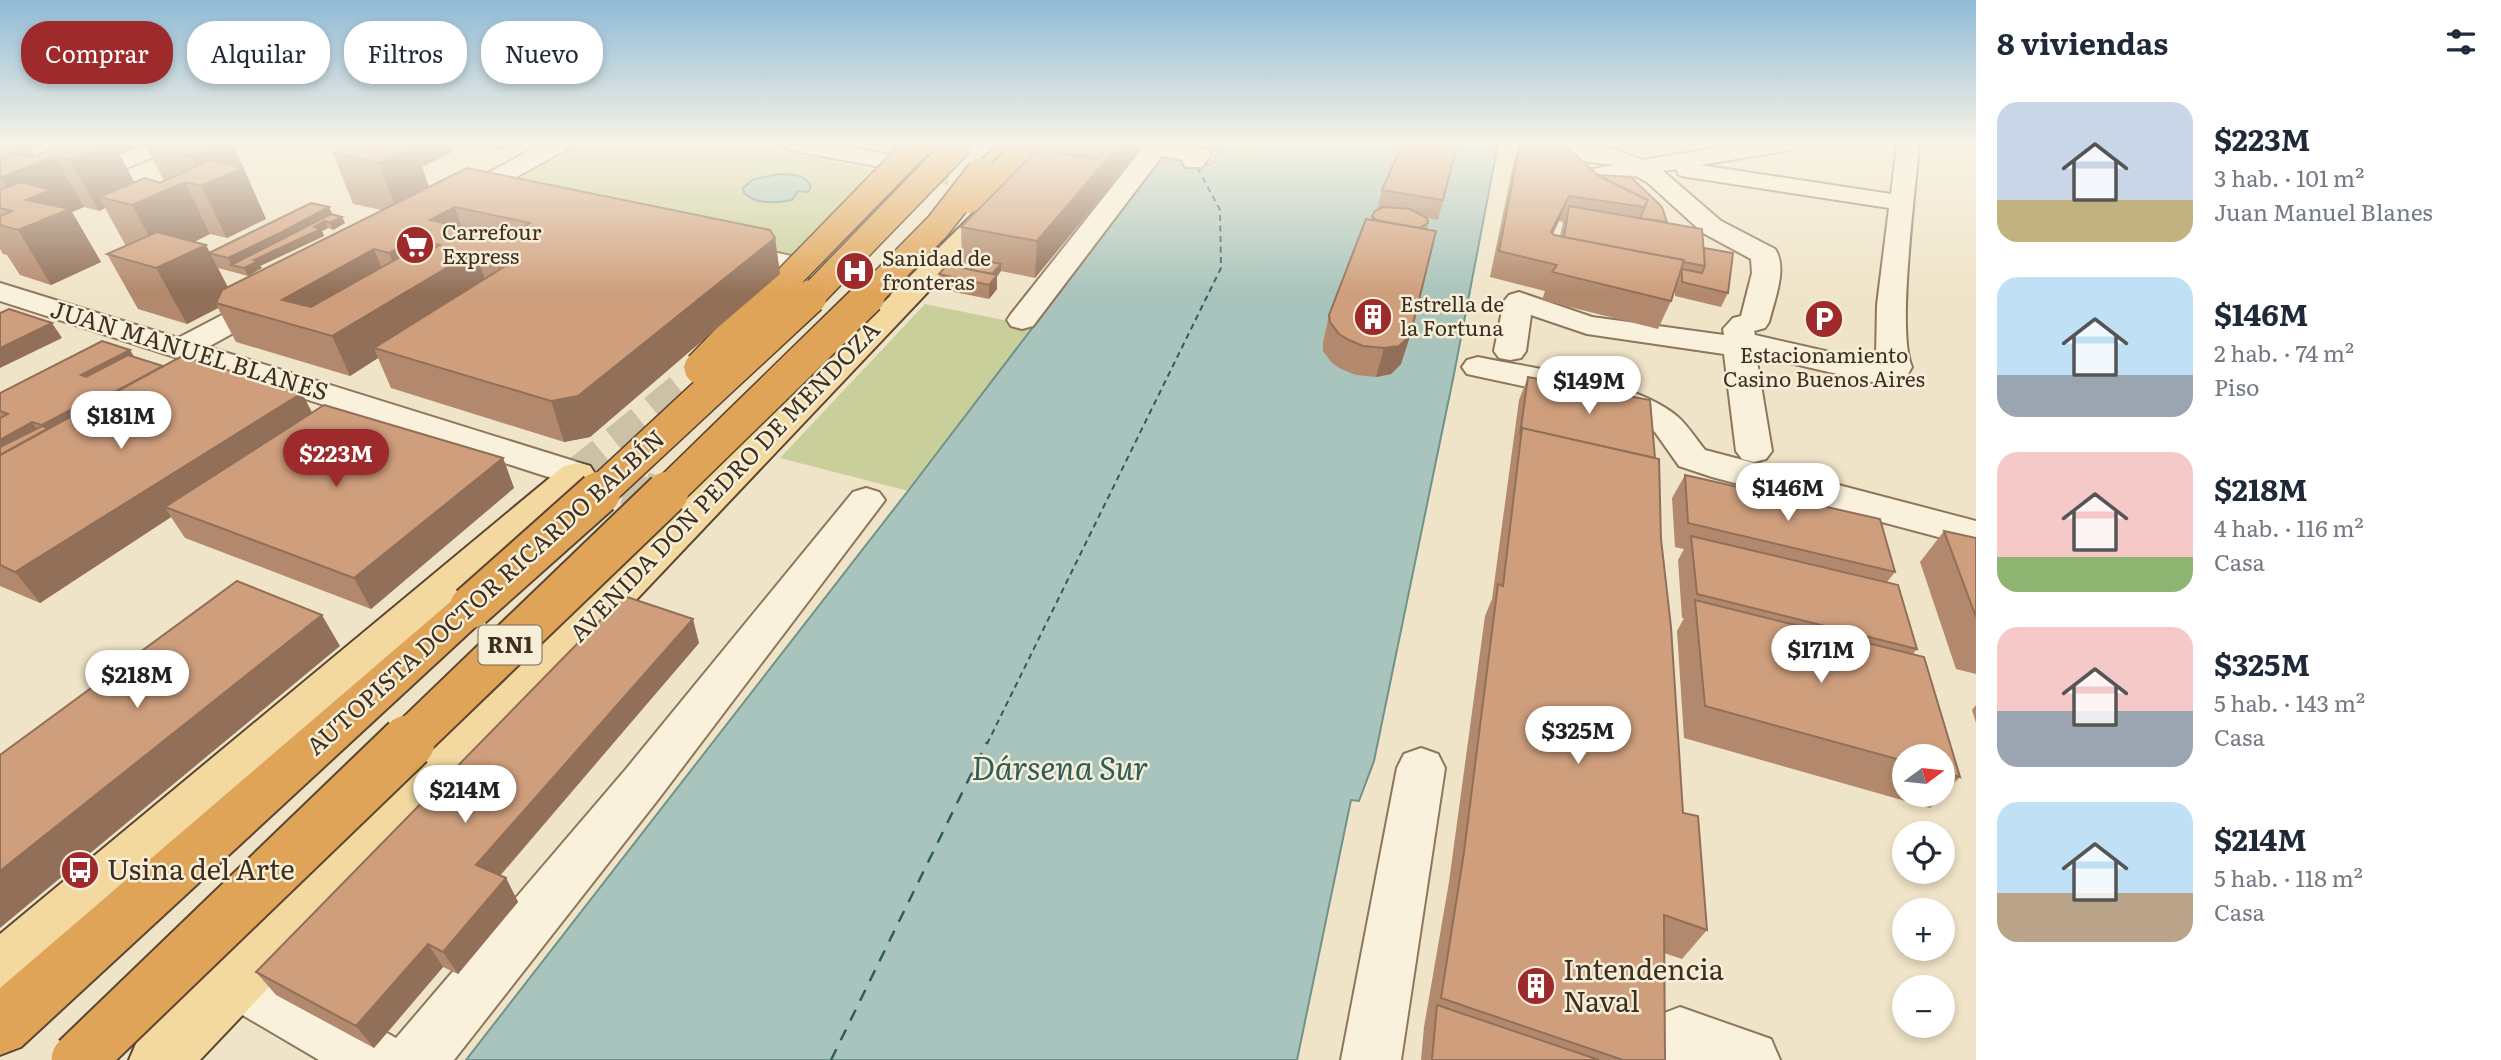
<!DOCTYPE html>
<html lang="es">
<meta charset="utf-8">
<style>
:root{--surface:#fff;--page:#f6f6f7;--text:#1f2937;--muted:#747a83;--accent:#9e2a2b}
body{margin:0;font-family:Literata,serif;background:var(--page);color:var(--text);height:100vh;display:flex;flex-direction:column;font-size:26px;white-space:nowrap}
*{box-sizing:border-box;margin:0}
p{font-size:23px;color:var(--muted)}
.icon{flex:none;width:38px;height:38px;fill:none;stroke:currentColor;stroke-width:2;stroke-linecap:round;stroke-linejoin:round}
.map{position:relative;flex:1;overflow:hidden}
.side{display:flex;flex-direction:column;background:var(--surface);width:525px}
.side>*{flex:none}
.hud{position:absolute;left:21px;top:21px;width:665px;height:63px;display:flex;gap:14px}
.needle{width:46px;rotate:75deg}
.tools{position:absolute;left:1892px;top:744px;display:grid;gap:14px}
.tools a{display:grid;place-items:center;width:63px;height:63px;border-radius:50%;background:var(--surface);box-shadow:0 4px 10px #0003;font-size:35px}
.price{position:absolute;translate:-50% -60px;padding:0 16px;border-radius:24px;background:#fff;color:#222;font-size:23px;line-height:46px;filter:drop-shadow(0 2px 4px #0008)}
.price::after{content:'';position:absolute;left:50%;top:42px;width:21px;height:16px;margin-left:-10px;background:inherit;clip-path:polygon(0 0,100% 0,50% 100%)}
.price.current{background:var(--accent);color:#fff}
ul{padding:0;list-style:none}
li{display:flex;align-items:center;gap:21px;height:175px;padding:0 21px}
li span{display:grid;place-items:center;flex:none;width:196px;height:140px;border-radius:21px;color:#555}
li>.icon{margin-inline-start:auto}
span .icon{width:84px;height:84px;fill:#fffc;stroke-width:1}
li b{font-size:30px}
h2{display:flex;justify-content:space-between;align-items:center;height:84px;padding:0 21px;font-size:30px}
.chip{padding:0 24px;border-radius:28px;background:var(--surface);box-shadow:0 4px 10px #0003;font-size:24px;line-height:63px}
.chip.current{background:var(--accent);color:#fff}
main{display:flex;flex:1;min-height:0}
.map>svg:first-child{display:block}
</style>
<main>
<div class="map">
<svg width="1976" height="1060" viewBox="0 0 1976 1060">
<rect width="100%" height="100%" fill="#f0e4c8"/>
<!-- green -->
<g fill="#c9cf9b">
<path d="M571,144H743L887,172L805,257L498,192L499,185Z"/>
<path d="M925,304L1033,326L908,491L780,458Z"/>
</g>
<!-- water -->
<g fill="#a9c4bc" stroke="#6f938a" stroke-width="2">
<path d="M1172,144H1498L1454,374L1374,761L1359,801L1351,800L1297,1060H466L908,491L1165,154L1179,160L1210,165L1220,150L1189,145L1187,149L1171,146Z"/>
<path d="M779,174C791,174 806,174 811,187L808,192L798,191L792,200C776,203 757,205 744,193L743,188L754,179Z"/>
</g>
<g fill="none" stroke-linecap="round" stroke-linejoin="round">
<!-- ferry-far1 -->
<path stroke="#2f5d5a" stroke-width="2" stroke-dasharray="6 4.5" stroke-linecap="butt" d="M987,744L1221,268L1220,210L1197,167"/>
<!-- ferry -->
<path stroke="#2f5d5a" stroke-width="2.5" stroke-dasharray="12 10" stroke-linecap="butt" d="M831,1060L987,742"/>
<!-- minor-tunnel-far2 -->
<path stroke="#ccc0a6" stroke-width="26" stroke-dasharray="26 13" stroke-linecap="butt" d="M886,161L1014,184"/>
<!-- minor-tunnel-far1 -->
<path stroke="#ccc0a6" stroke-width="33" stroke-dasharray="33 17" stroke-linecap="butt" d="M577,474L649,495"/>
<!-- minor-tunnel -->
<path stroke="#ccc0a6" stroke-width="42" stroke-dasharray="42 21" stroke-linecap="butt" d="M643,493L688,506"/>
<!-- major-tunnel -->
<path stroke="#ccc0a6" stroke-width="33" stroke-dasharray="33 17" stroke-linecap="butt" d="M577,474L731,349"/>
<!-- minor casing -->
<g stroke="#8d765c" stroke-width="4">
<g id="minor">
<path d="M146,144H178L175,149L0,217V200Z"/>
<path d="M542,144H570L567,149L465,205L456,208L447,205L443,200L447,195Z"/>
<path d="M784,144H833L894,156L898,161L894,166L886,168L795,151L787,149Z"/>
<path d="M1146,144L1199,148L1207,150L1211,155L1202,167H1186L1182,162L1184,160L1162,156L1033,326L1022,329L1011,326L1007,320L1011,314Z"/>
<path d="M1741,144H1795L1792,149L1784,151L1700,165L1891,194L1897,144H1919C1916,188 1896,333 1912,367L1905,379L1876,383L1756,355L1772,451L1766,459L1754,462L1742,459L1736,451L1724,354L1587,334L1531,315L1526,351L1521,358L1510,360L1499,358L1494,351L1504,301L1509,295L1519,292L1592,317L1724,335L1723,329L1733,318L1741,316L1752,273L1751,259L1703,233L1647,182L1636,176L1617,179L1650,206L1646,211C1624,217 1597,193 1585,175L1588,170L1614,165L1557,158L1553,153L1557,148L1565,146L1615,149L1642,160ZM1676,169L1679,175L1687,177L1889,208L1877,305L1876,358L1878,363L1755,335L1754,331L1765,328L1769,322C1774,301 1788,268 1775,249L1721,221L1663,171Z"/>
<path d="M727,242L911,282L921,285L925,291L921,297L911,300L717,256L713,250L717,244Z"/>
<path d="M0,283L178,338L264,293L274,290L284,293L289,299L284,305L208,347L590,466L595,474L590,482L577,485L564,482L0,301Z"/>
<path d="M1478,357C1534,369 1636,380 1678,417C1688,426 1696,439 1705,450L1976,521V547L1712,477L1679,466L1655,432L1636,418L1610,405L1467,374L1462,367L1467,360Z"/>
<path d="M866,488L879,492L885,500L879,508L660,797L454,1060H319L217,1000L209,981L217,962L237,954L257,962L396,1038L626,769L853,492Z"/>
<path d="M1421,748L1438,754L1445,768L1401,1060H1341L1397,768L1404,754Z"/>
<path d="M1680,1007L1771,1039L1780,1060H1667L1659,1057L1651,1036L1659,1015Z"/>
</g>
</g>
<!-- major casing -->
<g stroke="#5b4430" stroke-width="4">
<g id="major">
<path d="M1044,144H1068L200,1060H129L138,1039Z"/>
<path d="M577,463L590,466L595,474L590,482L20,989L0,997V934L564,466Z"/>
</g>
</g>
<!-- highway casing -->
<g stroke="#5b4430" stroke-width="4">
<g id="highway">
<path d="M1000,144H1025C1015,159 991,181 973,176L969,171Z"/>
<path d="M471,592L486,597L492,607L486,617L21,1047L0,1055V988L456,597Z"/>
</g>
</g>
<!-- minor -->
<use href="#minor" fill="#faf1dc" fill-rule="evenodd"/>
<!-- major -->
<use href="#major" fill="#f3d9a0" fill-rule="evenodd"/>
<!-- highway -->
<use href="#highway" fill="#e0a458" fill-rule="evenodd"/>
<!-- highway-bridge-far3 casing -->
<g stroke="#5b4430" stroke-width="29" stroke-linecap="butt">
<g id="highway-bridge-far3">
<path d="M969,200L1034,144"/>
<path d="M768,299L919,144"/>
<path d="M809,299L959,144"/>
<path d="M866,299L938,226L981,171"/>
</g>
</g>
<!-- highway-bridge-far2 casing -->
<g stroke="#5b4430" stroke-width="36" stroke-linecap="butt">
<g id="highway-bridge-far2">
<path d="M701,368L770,297"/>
<path d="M597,495L810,297"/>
<path d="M665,495L868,297"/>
</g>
</g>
<!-- highway-bridge-far1 casing -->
<g stroke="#5b4430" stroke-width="46" stroke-linecap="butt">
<g id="highway-bridge-far1">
<path d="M471,607L599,493"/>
<path d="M406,744L667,493"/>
</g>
</g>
<!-- highway-bridge casing -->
<g stroke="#5b4430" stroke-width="57" stroke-linecap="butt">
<path id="highway-bridge" d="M78,1060L408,742"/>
</g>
<!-- highway-bridge-far3 -->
<use href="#highway-bridge-far3" stroke="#e0a458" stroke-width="26"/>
<!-- highway-bridge-far2 -->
<use href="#highway-bridge-far2" stroke="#e0a458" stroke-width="33"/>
<!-- highway-bridge-far1 -->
<use href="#highway-bridge-far1" stroke="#e0a458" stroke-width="42"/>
<!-- highway-bridge -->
<use href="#highway-bridge" stroke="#e0a458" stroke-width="53"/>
</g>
<!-- wall -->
<g fill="#b2896c" fill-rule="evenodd">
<path d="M0,144H47L25,152L32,153L33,156L64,144H143L119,153L134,183H160L164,181L145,144H255L247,148L233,145L266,219L227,238L210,234L194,242L206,245L210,253L329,207L332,214L345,223L333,230L328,228L322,231L324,236L260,266L262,268L248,276L218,268L228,287L382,210L353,204L333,153L353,144H449L452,152L422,167L429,187L775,238L780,274L590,437L564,442L391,388L378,358L350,376L236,342L218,308L187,324L138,309L107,254L126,246L105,208L99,211L84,207L72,212L101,262L51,285L20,275L7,255L3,254L0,249Z"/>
<path d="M473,144H512L502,150Z"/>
<path d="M1052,144H1145L1035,278L1001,271L997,276V289L989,299L939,289V274L970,270L974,266L962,263L961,227Z"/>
<path d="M1519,144H1563L1598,175L1704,248L1728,293L1721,307L1675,296V289L1671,301L1658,329L1542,300L1545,291L1490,277L1514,160ZM1559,221L1563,222L1560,236L1553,234Z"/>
<path d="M1382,190L1443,200L1438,220L1427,218L1428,223L1410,336L1401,364L1391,374L1376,377L1356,375L1341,369L1332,363L1323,351V343L1329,315L1372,216L1377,210Z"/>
<path d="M134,357L312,413L503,458L514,488L371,609L185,538L171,517L40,603L0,586V393Z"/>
<path d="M1528,377L1661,539L1683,813L1707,930L1682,959L1664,953L1665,1060H1421L1424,1027L1449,882L1485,616L1492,599L1519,400Z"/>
<path d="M1685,475L1895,572L1887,582L1917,649L1913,654L1960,777L1930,808L1684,738L1677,631L1684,618H1682L1678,560L1684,549L1675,547L1672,498ZM1904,756H1942V794H1904Z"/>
<path d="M1944,531L1976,538V674L1956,669L1920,562Z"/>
<path d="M699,643L500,876L506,878L518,902L458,974L443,967L374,1048L276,995L256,972Z"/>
<path d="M1976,705V723L1972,710Z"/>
</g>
<!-- shaded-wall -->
<g fill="#916f58">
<path d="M0,144H47L20,154L32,153L37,163L55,156L84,207L72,212L101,262L51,285L18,230L30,225L1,178Z"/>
<path d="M112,144H114L115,147L117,146L120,153H119L140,193L99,197L105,208L99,211L70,160Z"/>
<path d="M116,144H143L120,153Z"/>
<path d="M195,144H233L266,219L227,238L201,186L204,185L190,156Z"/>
<path d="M245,144H255L247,148Z"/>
<path d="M412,144H449L452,152L422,167L432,196L398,214L379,163L413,147Z"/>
<path d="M500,144H512L502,150Z"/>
<path d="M1118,144H1145L1035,278L1037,241Z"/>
<path d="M185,182L210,234L161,258L132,205Z"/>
<path d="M1569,196L1559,221L1541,258L1551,232Z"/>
<path d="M329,207L335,220L342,217L345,223L333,230L330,223L325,221L328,228L322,231L324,236L260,266L262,268L248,276L244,268L231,265L228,258Z"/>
<path d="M455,207L467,243L430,220Z"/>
<path d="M775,238L780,274L590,437L564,442L551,401Z"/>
<path d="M414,239L428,276L403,290L389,253Z"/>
<path d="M206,245L234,300L216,303L218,308L187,324L156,268Z"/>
<path d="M374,249L389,287L314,331L282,300Z"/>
<path d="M475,251L488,288L374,348L378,358L350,376L332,336Z"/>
<path d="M1001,264V271L997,276V289L989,299V285L992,274Z"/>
<path d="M52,323L62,338L0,368V348Z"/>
<path d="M1410,336L1401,364L1391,374L1376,377L1384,348Z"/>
<path d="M130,350L139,365L91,391L81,375Z"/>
<path d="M104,392L114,407L53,441L42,425Z"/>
<path d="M302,393L317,422L165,507L171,517L40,603L15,572Z"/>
<path d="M32,422L42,436L0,453V440Z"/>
<path d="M503,458L514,488L371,609L354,578Z"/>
<path d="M322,615L340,646L0,928V871Z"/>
<path d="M693,619L699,643L489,888L476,865Z"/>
<path d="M506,878L518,902L458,974L443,952Z"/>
<path d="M428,944L443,967L374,1048L356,1026Z"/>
</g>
<!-- building -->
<g fill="#cf9f7d" stroke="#916f58" stroke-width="2" fill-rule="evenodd">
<path d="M0,144H4L2,145L17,148L14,149L4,147L0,148Z"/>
<path d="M64,144H112L70,160L55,156L0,178V159L16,153L32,157Z"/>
<path d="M171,144H219L190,156L159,149Z"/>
<path d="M353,144H404L415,146L379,163L333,153Z"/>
<path d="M1052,144H1110L1097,159L1046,151Z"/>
<path d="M1110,144H1120L1037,241L961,227L1038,149L1097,159Z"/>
<path d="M1402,144H1456L1457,145L1443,200L1382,190Z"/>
<path d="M1520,144H1563L1600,177L1648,200L1644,207L1569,196L1551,232L1554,235L1684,260L1671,301L1552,272L1557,265L1499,251Z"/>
<path d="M4,147L32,153L27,156L16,153L0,159V148Z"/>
<path d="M210,160L242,168L201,186L185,182L132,205L99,197L145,178L160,183Z"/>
<path d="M467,168L770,230L775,238L578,396L551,401L374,348L515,260L475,251L332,336L216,303L222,290ZM455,207L530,223L506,238L430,220ZM414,239L440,245L415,259L402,256L311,307L282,300L374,249L389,253Z"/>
<path d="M1598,175L1631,177L1662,207L1667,222L1640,218L1648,200Z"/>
<path d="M20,182L51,190L26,200L70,209L18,230L0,225V216L12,211L0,208V190Z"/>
<path d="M311,203L329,207L282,232L228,258L209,253Z"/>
<path d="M1569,206L1702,229L1705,266L1683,262L1684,260L1564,237Z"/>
<path d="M1383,207L1410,209L1427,218L1428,223L1419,228L1376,220L1372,216L1375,211Z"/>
<path d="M331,214L342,217L330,223L325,221L314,227L321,229L254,260L258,261L244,268L231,265Z"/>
<path d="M1366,219L1436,231L1410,336L1399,346L1384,348L1363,346L1349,340L1339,334L1330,322L1329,315Z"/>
<path d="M157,232L206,245L156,268L107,254Z"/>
<path d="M1704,248L1733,253L1728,293L1682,282V269L1702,273L1705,266Z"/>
<path d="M979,260L1001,264L992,274L970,270Z"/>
<path d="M947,265L997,275L989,285L939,274Z"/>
<path d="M9,309L52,323L0,348V313Z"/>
<path d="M102,341L130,350L81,375L86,377L128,355L163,366L111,394L104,392L42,425L32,422L0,440V418L8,414L0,411V393Z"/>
<path d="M182,356L302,393L15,572L0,565V455Z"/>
<path d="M1528,377L1650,400L1655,458L1522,428L1520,435Z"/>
<path d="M324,405L503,458L354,578L165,507Z"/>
<path d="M42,426L49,428L0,455V447Z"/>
<path d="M1522,428L1659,459L1661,539L1671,627L1683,813L1698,816L1707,930L1664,915L1665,1060H1623L1441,998L1464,852L1498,584L1503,586Z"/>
<path d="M1685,475L1880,519L1895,572L1688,523Z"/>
<path d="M1944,531L1976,538V617Z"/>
<path d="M1691,536L1898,585L1917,649L1697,594Z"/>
<path d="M237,581L322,615L0,871V755Z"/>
<path d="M624,596L693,619L476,865L506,878L443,952L428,944L356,1026L256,972Z"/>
<path d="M1695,600L1924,657L1960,777L1942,772V756H1904V761L1705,706Z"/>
<path d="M1437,1005L1599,1060H1432Z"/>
</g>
<!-- sky -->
<linearGradient id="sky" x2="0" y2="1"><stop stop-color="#8fbad6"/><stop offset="0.49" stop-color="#f8f3e6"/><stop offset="1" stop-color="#f8f3e6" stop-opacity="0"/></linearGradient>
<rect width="1976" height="293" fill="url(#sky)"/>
<!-- icons -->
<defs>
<g id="supermarket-disc" transform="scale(2.0125)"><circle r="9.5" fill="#9e2a2b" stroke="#f7eed8"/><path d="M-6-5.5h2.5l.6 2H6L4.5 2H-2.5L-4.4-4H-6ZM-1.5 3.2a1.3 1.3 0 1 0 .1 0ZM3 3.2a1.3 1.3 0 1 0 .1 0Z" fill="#fff"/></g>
<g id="hospital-disc" transform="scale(2.0125)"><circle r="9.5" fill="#9e2a2b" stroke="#f7eed8"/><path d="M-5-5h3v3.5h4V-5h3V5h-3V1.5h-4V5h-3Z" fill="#fff"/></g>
<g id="building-disc" transform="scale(2.0125)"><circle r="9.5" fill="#9e2a2b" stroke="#f7eed8"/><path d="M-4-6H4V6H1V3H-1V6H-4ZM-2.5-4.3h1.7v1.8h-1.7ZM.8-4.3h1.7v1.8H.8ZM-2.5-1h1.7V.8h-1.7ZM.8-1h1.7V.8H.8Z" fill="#fff"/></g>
<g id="parking-disc" transform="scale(2.0125)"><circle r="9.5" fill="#9e2a2b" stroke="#f7eed8"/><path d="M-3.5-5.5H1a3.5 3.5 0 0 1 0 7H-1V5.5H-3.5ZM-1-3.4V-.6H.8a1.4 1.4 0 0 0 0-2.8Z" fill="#fff"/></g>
<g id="bus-disc" transform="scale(2.0125)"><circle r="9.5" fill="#9e2a2b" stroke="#f7eed8"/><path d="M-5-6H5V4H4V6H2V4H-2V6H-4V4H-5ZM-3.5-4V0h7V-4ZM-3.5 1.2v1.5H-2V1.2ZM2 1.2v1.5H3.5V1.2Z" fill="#fff"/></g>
</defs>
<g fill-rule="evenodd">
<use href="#supermarket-disc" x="415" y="245"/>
<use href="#hospital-disc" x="855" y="271"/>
<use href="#building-disc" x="1373" y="317"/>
<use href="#parking-disc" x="1824" y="319"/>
<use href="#bus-disc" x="80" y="870"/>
<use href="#building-disc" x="1536" y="986"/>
</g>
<g text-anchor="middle" stroke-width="5" stroke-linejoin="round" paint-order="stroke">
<!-- far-poi labels -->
<g font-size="21" fill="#3d2e20" stroke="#f7eed8" text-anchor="start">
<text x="442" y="240">Carrefour<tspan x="442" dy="24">Express</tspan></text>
<text x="882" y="266">Sanidad de<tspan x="882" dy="24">fronteras</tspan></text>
<text x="1400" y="312">Estrella de<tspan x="1400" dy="24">la Fortuna</tspan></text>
<text x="1824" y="363" text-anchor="middle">Estacionamiento<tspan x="1824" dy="24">Casino Buenos Aires</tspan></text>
</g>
<!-- shield labels -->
<rect fill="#f7eed8" stroke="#756857" stroke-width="2" x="478.5" y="625.5" width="63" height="39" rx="5"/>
<g font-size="23" font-weight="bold" fill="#3d2e20">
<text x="510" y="653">RN1</text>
</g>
<!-- street labels -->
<g font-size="24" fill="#3d2e20" stroke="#f7eed8">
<text transform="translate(189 351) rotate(17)" y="8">JUAN MANUEL BLANES</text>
<text transform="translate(725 482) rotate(-46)" y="8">AVENIDA DON PEDRO DE MENDOZA</text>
<text transform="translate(486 593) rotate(-42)" y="8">AUTOPISTA DOCTOR RICARDO BALBÍN</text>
</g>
<!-- near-poi labels -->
<g font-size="28" fill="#3d2e20" stroke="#f7eed8" text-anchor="start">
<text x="107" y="880">Usina del Arte</text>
<text x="1563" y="980">Intendencia<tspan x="1563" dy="32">Naval</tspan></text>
</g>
<!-- near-water labels -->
<g font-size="32" font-style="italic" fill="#2f5d5a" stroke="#f7eed8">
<text x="1060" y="780">Dársena Sur</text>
</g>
</g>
</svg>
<div class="tools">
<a><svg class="needle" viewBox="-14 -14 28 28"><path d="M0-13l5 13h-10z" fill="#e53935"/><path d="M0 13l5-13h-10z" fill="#747a83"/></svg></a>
<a><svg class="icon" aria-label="locate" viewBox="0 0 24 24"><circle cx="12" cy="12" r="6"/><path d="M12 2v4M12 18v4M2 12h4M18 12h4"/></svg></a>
<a>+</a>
<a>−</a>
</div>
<b class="price" style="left:1589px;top:416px">$149M</b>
<b class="price" style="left:121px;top:451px">$181M</b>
<b class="price current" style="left:336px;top:489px">$223M</b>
<b class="price" style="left:1788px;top:523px">$146M</b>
<b class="price" style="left:1821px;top:685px">$171M</b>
<b class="price" style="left:137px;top:710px">$218M</b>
<b class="price" style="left:1578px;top:766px">$325M</b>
<b class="price" style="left:465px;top:825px">$214M</b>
<div class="hud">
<a class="chip current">Comprar</a>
<a class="chip">Alquilar</a>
<a class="chip">Filtros</a>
<a class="chip">Nuevo</a>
</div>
</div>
<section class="side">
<h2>8 viviendas<svg class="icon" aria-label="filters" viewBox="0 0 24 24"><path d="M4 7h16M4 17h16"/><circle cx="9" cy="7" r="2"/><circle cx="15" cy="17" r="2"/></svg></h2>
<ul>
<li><span style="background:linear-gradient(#c9d6e8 70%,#c2b280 0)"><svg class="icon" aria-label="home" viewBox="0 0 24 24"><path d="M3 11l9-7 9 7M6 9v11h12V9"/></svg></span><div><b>$223M</b><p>3 hab. · 101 m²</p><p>Juan Manuel Blanes</p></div></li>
<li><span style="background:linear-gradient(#bfe0f5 70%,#9aa5b1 0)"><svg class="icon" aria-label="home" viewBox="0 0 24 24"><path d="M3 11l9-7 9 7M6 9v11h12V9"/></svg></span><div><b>$146M</b><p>2 hab. · 74 m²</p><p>Piso</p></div></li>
<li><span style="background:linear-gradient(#f6c9c9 75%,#8fb573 0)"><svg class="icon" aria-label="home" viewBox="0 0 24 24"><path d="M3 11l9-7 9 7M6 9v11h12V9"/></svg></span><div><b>$218M</b><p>4 hab. · 116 m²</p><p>Casa</p></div></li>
<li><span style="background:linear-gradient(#f6c9c9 60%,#9aa5b1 0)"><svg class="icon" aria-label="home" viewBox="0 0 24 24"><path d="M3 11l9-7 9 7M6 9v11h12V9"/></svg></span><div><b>$325M</b><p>5 hab. · 143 m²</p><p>Casa</p></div></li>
<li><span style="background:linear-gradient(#bfe0f5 65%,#b9a48a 0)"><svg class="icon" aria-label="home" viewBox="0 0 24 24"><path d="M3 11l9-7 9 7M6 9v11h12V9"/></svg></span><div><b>$214M</b><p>5 hab. · 118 m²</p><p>Casa</p></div></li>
</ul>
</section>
</main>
